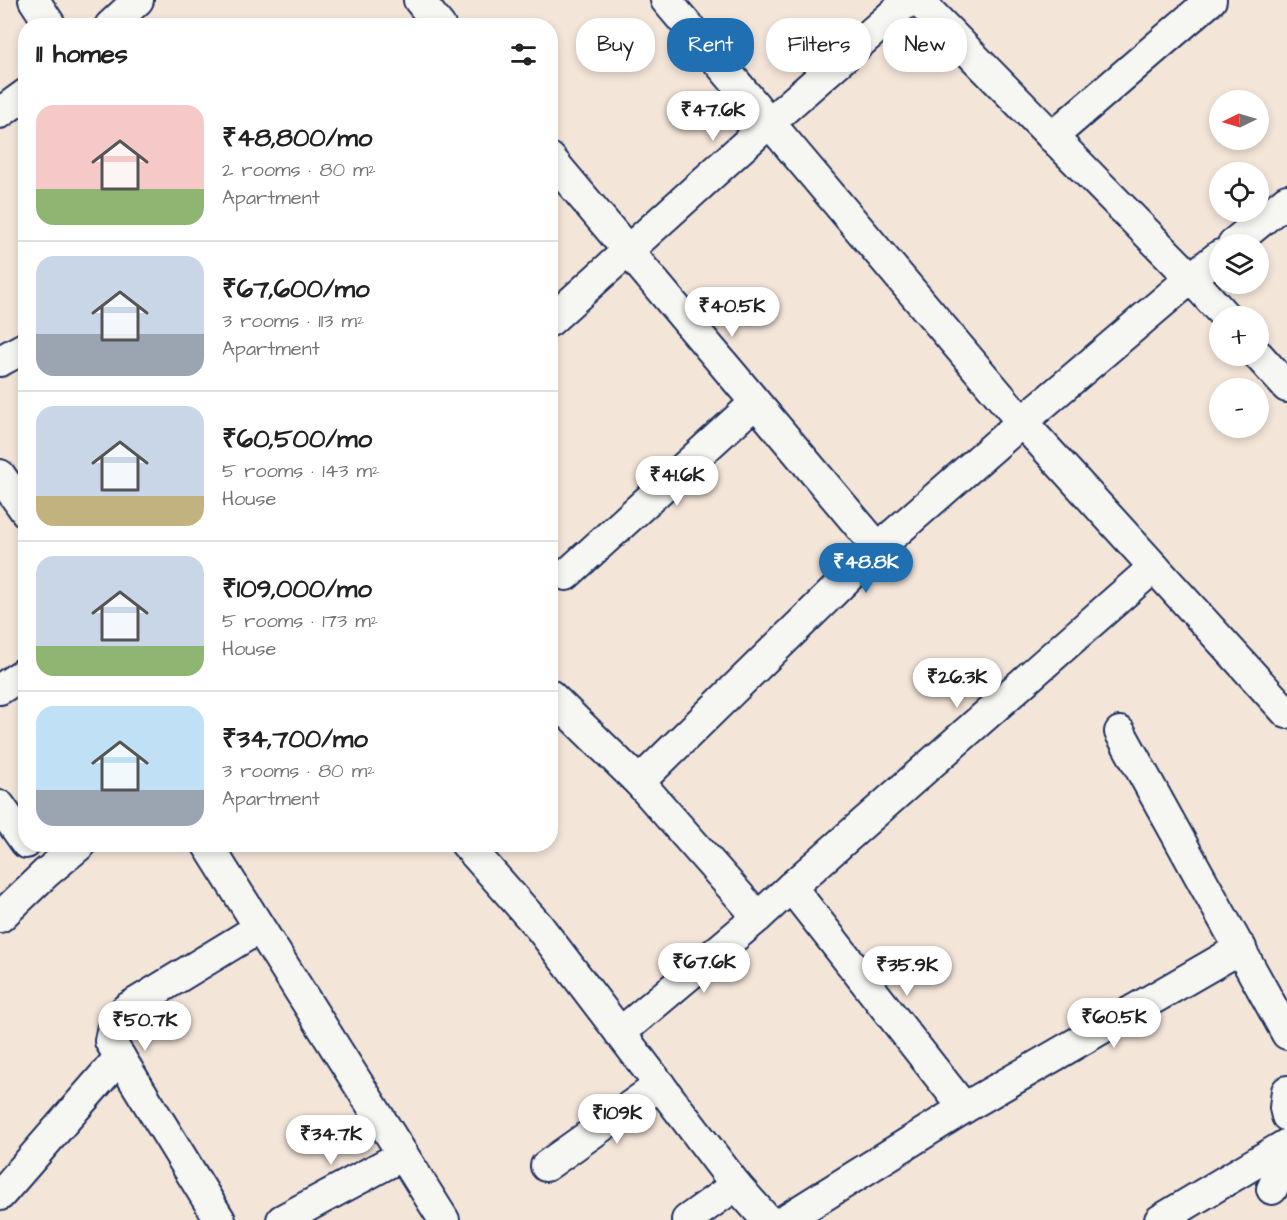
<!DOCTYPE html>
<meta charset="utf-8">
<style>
:root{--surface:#fff;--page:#f6f6f6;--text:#222;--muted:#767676;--line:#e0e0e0;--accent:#1f6fb2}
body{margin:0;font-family:"Architects Daughter",sans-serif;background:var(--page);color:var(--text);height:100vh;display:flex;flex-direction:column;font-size:22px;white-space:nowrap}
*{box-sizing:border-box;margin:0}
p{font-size:20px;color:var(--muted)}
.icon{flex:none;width:33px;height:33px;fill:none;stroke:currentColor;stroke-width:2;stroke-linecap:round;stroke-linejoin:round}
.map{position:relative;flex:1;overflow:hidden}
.side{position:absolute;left:18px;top:18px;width:540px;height:834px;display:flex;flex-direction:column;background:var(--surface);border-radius:24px;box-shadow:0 3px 9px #0003}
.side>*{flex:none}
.top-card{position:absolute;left:576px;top:18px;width:570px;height:54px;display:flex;gap:12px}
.needle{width:39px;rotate:265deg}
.tools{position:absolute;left:1209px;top:90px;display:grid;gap:12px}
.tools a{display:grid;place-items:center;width:60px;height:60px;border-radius:50%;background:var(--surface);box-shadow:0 3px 9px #0003;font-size:30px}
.price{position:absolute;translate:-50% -51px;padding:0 14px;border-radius:21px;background:#fff;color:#222;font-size:20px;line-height:39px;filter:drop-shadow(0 2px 3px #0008)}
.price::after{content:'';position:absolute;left:50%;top:36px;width:18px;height:14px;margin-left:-9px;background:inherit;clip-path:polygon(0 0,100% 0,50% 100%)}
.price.on{background:var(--accent);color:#fff}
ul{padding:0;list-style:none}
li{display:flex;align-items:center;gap:18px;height:150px;padding:0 18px}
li+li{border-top:2px solid var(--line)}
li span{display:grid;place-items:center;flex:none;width:168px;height:120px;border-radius:18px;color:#555}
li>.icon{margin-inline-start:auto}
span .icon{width:72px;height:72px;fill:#fffc;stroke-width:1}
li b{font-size:26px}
h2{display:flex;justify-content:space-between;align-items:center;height:72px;padding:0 18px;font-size:26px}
.chip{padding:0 21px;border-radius:24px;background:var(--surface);box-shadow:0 3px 9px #0003;font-size:21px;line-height:54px}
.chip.on{background:var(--accent);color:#fff}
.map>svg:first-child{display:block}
</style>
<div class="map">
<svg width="1287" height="1220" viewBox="0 0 1287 1220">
<rect width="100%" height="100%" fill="#f4e5d9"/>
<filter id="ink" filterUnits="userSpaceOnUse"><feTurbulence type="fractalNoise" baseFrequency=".0167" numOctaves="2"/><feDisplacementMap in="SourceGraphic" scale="12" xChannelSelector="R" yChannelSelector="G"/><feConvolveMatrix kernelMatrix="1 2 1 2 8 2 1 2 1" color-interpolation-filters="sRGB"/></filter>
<g filter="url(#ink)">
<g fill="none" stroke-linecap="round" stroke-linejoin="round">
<!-- street casing -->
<g stroke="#1b2f5e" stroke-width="34">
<g id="street">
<path d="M34,0L51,26"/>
<path d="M419,0L440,26"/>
<path d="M666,0L1022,422L1287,713"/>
<path d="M918,0L1191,278L1220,255"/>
<path d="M110,26L138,0"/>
<path d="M0,113L26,94"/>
<path d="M1052,137L1211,0"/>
<path d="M550,158L878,548"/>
<path d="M1233,244L1287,200"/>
<path d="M550,321L770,122L909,0"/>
<path d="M1258,355L1287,387"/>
<path d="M0,361L26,347"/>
<path d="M0,475L26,512"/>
<path d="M566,575L755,403"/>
<path d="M0,689L26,672"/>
<path d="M550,695L639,782L878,548L1022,422L1191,278L1225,316"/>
<path d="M1120,732L1287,1034"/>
<path d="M639,782L758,917L791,887L964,1108L785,1220"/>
<path d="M0,806L26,843"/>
<path d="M207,844L444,1220"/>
<path d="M466,844L540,928L736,1185L767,1220"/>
<path d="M791,887L1154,567"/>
<path d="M0,917L46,873L81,844"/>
<path d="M620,1033L758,917"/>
<path d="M1287,1091L1285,1108L1287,1116"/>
<path d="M964,1108L1241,948"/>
<path d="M546,1166L660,1085"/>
<path d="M1272,1189L1287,1157"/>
<path d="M0,1195L120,1057"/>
<path d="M220,1220L110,1041L113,1026L126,1009L259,928"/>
<path d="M282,1220L403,1155"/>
<path d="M687,1220L736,1185"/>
<path d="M1160,1220L1287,1144"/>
</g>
</g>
<!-- street -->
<use href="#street" stroke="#f6f6f2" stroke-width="30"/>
</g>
</g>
</svg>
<div class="tools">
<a><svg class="needle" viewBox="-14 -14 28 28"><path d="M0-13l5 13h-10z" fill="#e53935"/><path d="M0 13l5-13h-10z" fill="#767676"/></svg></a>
<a><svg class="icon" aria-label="locate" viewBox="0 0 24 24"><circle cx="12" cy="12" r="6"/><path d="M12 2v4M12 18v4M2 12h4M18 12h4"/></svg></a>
<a><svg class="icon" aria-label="layers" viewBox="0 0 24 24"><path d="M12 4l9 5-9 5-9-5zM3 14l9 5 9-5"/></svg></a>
<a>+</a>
<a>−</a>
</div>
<b class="price" style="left:713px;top:142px">₹47.6K</b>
<b class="price" style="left:732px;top:338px">₹40.5K</b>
<b class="price" style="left:677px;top:507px">₹41.6K</b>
<b class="price on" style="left:866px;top:594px">₹48.8K</b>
<b class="price" style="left:957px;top:709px">₹26.3K</b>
<b class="price" style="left:704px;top:994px">₹67.6K</b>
<b class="price" style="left:907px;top:997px">₹35.9K</b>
<b class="price" style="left:1114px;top:1049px">₹60.5K</b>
<b class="price" style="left:145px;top:1052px">₹50.7K</b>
<b class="price" style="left:617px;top:1145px">₹109K</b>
<b class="price" style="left:331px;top:1166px">₹34.7K</b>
<div class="top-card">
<a class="chip">Buy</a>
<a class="chip on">Rent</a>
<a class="chip">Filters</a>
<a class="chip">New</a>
</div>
<section class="side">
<h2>11 homes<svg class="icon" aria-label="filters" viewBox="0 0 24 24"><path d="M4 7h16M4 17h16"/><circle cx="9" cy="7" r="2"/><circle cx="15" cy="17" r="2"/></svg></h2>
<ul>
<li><span style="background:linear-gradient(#f6c9c9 70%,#8fb573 0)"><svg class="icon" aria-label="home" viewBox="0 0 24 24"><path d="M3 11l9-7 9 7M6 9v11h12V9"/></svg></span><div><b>₹48,800/mo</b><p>2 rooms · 80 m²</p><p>Apartment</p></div></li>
<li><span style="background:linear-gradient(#c9d6e8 65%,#9aa5b1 0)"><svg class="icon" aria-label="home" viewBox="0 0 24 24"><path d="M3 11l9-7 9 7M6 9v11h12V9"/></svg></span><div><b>₹67,600/mo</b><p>3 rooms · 113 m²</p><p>Apartment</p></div></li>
<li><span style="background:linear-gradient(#c9d6e8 75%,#c2b280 0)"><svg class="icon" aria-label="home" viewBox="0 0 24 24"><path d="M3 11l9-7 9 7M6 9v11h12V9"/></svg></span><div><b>₹60,500/mo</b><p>5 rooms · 143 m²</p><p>House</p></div></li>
<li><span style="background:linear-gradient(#c9d6e8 75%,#8fb573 0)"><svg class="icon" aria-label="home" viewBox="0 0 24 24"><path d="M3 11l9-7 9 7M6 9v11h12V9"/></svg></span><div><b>₹109,000/mo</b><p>5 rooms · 173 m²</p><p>House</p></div></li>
<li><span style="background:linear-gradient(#bfe0f5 70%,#9aa5b1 0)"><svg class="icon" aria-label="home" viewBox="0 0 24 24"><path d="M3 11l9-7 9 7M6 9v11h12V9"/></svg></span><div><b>₹34,700/mo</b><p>3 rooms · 80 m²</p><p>Apartment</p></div></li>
</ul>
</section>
</div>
